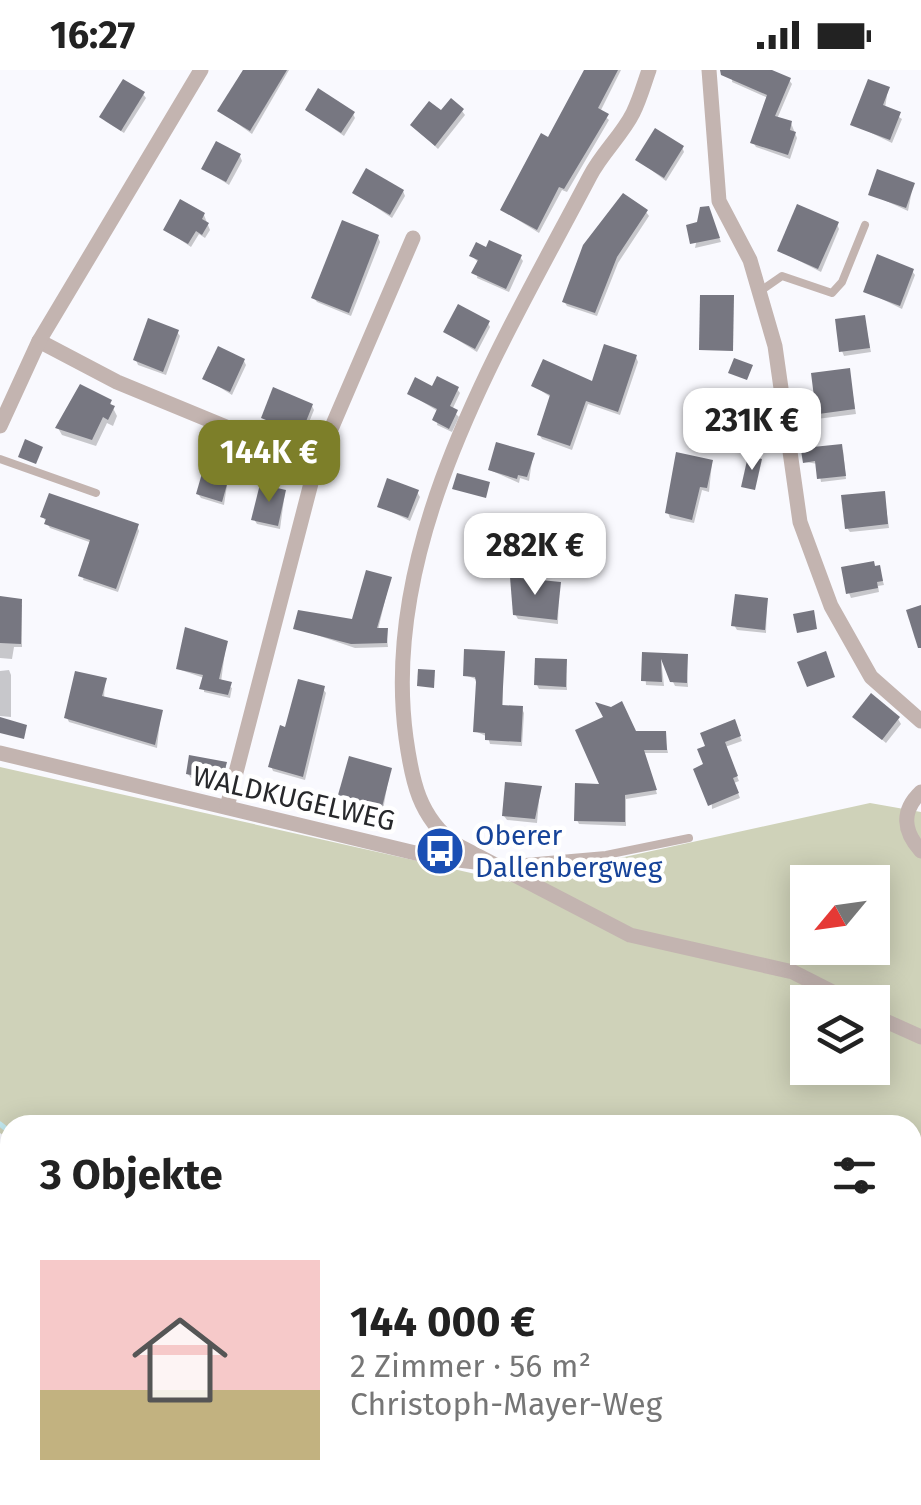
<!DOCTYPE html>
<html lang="de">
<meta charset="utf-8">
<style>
:root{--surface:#fff;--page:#f2f2f2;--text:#222;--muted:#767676;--line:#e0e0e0;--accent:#7d7f29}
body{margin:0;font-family:"Fira Sans",sans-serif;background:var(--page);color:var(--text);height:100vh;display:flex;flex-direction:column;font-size:38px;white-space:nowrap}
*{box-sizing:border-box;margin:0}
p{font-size:32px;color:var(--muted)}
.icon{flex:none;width:55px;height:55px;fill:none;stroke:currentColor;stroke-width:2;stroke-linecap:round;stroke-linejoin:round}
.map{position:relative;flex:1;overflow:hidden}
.sheet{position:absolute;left:0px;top:1045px;width:922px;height:390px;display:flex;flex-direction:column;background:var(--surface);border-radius:30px 30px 0 0;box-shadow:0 5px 25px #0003}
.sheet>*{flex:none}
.needle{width:65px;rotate:241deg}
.tools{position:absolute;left:790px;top:795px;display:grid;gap:20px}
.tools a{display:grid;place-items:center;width:100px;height:100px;border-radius:0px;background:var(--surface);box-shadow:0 5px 25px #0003;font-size:50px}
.price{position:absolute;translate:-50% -85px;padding:0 22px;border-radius:20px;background:#fff;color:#222;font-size:32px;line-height:65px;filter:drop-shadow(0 2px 5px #0008)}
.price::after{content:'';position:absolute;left:50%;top:60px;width:30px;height:22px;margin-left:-15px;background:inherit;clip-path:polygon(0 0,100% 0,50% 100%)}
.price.selected{background:var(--accent);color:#fff}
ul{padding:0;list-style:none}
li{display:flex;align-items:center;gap:30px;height:250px;padding:0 40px}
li+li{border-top:2px solid var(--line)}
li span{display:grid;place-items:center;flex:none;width:280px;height:200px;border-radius:0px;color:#555}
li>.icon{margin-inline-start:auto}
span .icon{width:120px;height:120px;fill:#fffc;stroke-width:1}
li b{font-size:42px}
h2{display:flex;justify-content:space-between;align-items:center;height:120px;padding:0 40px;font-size:42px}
.status{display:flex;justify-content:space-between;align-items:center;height:70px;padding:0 50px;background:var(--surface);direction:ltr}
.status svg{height:28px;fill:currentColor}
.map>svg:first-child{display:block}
</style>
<div class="status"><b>16:27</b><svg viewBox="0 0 49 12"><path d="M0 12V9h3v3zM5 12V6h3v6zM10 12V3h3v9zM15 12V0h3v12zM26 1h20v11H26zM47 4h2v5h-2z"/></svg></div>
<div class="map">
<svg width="921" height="1435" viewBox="0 0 921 1435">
<rect width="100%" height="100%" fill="#f9f9fe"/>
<!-- green -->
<path fill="#cfd2b9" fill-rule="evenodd" d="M0,697L511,812L870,733L921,742V1435H732L702,1425H912V1055H10V1070L0,1063ZM808,812H872V878H808ZM808,932H872V998H808Z"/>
<!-- shadow -->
<g fill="#0003">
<path d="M243,0H289L252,64L220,41Z"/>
<path d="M585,0H621L600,42L609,50L567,122L562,120L539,163L502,140L550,70Z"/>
<path d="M733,0H767L789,10L792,14L777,49L791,53L797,68L790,89L756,77L753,72L768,28L732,12Z"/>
<path d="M888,19L885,38L902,49L892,73L853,54Z"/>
<path d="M143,24L146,28L124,63L105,51L102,47Z"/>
<path d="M307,40L353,44L355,48L344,66Z"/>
<path d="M462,41L465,45L438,79L413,55Z"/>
<path d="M682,77L684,82L666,111L638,90Z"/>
<path d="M240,86L242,91L229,115L204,99Z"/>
<path d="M913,115L908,141L871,124Z"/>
<path d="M403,121L405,126L392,148L355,123Z"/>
<path d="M646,142L649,146L618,193L597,246L567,236L564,231Z"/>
<path d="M710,143L721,172L695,178L700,154Z"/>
<path d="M204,145L210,160L205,168L199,164L191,177L166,160Z"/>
<path d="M837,154L839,159L821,202L780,181Z"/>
<path d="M378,167L380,172L351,246L317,232L314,228Z"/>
<path d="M472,186L520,187L523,191L509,222L477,208L479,193Z"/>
<path d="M912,201L915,205L902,239L866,221Z"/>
<path d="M864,248L871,282L844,286L842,281Z"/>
<path d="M488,253L490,257L477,282L445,262Z"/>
<path d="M177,262L180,266L166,305L138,295L136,290Z"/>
<path d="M636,287L638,292L620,345L588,334L572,380L542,369L539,364L552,328L534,316L593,314Z"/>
<path d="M244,291L246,295L232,325L205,308Z"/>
<path d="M849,301L856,344L809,350L806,345L816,329Z"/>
<path d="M433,319H457L460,323L452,340L459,347L452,362L437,355L439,342L410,324Z"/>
<path d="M110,332L117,346L113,356L107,353L96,376L62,365L58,358Z"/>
<path d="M312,336L314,340L303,367L263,348Z"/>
<path d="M813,379L843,380L846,409L821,412L818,394L805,392Z"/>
<path d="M533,385L529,411L520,408L519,413L490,400Z"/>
<path d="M712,393L709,422L702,420L694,453L670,448L668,443Z"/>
<path d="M229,402L224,435L201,428L198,424Z"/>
<path d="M285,422L280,459L257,454L254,449Z"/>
<path d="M417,422L420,427L410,451L380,436Z"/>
<path d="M884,424L889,458L850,462L847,458Z"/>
<path d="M43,447L137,456L139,461L118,522L83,510L92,473L50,458Z"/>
<path d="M574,460V487L550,484L547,480Z"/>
<path d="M879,498L884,515L878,516L879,522L851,528L849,523Z"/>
<path d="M390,509L378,560L386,561L388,577L355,578L296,558L354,551Z"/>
<path d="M559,515L558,554L518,549L515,544Z"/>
<path d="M0,528L22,535V577H14L12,589L0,588Z"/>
<path d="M767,531L766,563L737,560L734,555Z"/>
<path d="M226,574L221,612L232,618L230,628L204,622V608L178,599Z"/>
<path d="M503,584V638L522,639L524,643L522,676L490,674L488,667L475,661L478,610L465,605Z"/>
<path d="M644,584L686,586L688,617L675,616L661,587L664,616L646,615Z"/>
<path d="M566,591L567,620L539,619L537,615Z"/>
<path d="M9,600L11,605V647L0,646V601Z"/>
<path d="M105,610L104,629L161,642L157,678L69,652L67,648Z"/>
<path d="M323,619L326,623L305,710L273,701L271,696L287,660Z"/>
<path d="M855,647L898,649L901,654L886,673Z"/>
<path d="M606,648L635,664H664L668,683H644L657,724L626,729V756L579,754L577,750L603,717Z"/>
<path d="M736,657L742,671L725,677L739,711L734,713L740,728L712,739L709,677Z"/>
<path d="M226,694L224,714L191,708L188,704Z"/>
<path d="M390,700L383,740L341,724Z"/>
<path d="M540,719L537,753L507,750L504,746Z"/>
<path d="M0,1211L10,1221V1237L1,1248Z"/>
<path d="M10,1374V1389L4,1382Z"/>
<path d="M56,1425H92L105,1435H50Z"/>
<path d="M277,1425H295L308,1435H272Z"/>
</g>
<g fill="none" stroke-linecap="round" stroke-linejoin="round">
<!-- stream -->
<g stroke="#c3eaf1" stroke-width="5">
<path d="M0,1054L10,1062"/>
<path d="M912,1308H921"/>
<path d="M822,1425L835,1435"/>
<path d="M904,1435L921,1416"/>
</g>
</g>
<!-- building -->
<g fill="#777781">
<path d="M243,0H287L250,61L217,41Z"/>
<path d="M584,0H618L598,38L609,44L564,119L559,117L537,160L500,140L541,63L548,67Z"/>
<path d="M720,0H772L791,8L775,46L792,51L790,60L796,62L788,85L750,73L767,25L721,5Z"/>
<path d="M123,9L145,22L121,61L99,47Z"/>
<path d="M868,9L890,17L883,35L901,42L890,70L850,55Z"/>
<path d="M318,18L355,42L341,63L305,40Z"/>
<path d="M451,28L464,39L435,76L410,55L429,31L441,40Z"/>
<path d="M655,58L684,76L664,108L635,90Z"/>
<path d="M216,71L241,84L226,112L201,99Z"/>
<path d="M366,98L404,120L390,145L352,123Z"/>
<path d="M877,99L915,113L906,138L868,125Z"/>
<path d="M623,123L648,140L617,187L595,243L562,232L583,175Z"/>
<path d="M180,129L205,143L202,149L209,153L202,165L196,161L188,174L163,160Z"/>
<path d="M797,134L839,152L818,199L777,181Z"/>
<path d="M709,136L720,168L690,174L686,155L697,152L700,137Z"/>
<path d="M342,150L379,165L349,243L311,228Z"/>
<path d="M489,170L522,185L506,219L471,203L478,190L469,186L476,172L486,177Z"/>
<path d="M877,184L914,199L900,236L863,222Z"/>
<path d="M700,225H734L733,281L699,280Z"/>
<path d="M458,234L490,251L475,279L443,262Z"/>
<path d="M865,245L870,278L839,282L835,249Z"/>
<path d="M148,248L179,260L163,302L133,290Z"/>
<path d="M604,274L637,285L618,342L586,331L570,376L537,365L550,325L531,316L543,289L592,311Z"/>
<path d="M218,276L245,289L230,322L202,309Z"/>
<path d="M734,288L753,295L747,310L728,303Z"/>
<path d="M850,298L855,339L804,346L801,328L814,327L811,303Z"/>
<path d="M437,306L459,317L450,336L458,340L449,359L432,350L437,339L407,324L415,307L432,316Z"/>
<path d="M80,314L112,330L110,334L115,336L108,350L103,347L92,370L55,358Z"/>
<path d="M273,317L313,334L301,364L261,348Z"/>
<path d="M812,367L813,377L842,374L846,406L817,409L815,391L803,393L799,368Z"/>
<path d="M25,369L43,377L36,394L18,387Z"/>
<path d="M496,372L535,383L527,407L518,405L517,409L488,400Z"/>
<path d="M676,382L713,390L707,418L700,417L692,450L665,443Z"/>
<path d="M748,386L762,389L755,420L741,417Z"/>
<path d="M205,393L231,400L222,432L196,424Z"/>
<path d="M457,403L490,412L486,428L452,419Z"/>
<path d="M387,408L419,420L408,448L377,437Z"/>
<path d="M260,414L286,420L278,456L251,450Z"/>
<path d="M885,421L888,454L845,459L841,425Z"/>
<path d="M49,423L139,454L116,519L78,506L90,470L44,454L46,449L40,447Z"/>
<path d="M547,455L575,458L573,483L544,480Z"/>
<path d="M874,491L875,496L880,495L883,511L877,512L878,518L846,524L841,497Z"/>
<path d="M366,500L392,507L377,558H388L387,573L351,574L293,559L298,540L352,549Z"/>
<path d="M510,507L561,512L557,550L513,545Z"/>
<path d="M735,524L768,528L765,560L731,556Z"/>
<path d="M0,526L22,529L21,574L0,573Z"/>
<path d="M921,535V578H918L906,540Z"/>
<path d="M814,540L817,559L797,563L793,544Z"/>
<path d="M185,557L228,571L219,609L232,612L228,625L199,619L203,605L176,599Z"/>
<path d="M464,579L505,581L502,635L523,636L521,672L485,670V663L473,662L476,612L475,607L463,606Z"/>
<path d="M826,581L835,607L807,617L797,592Z"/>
<path d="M642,582L688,584L687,613L670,612L661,589L662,612L641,611Z"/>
<path d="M535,588L567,589L566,617L534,615Z"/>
<path d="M418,599L435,600L434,618L417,616Z"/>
<path d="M75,601L107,608L102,626L163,640L155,675L64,648Z"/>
<path d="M298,609L325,616L303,707L268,697L280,655L285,657Z"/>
<path d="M871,623L900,647L882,670L852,647Z"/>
<path d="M622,631L636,661H666L667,680H644L657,720L625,725V752L574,751L575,713L599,714L575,660L603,647L595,632L611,637Z"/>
<path d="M0,647L27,655L24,669L0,663Z"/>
<path d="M735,649L741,666L725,672L738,706L733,708L739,723L708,736L693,699L703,694L697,679L705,676L700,663Z"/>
<path d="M189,685L227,692L222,711L186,704Z"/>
<path d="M349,686L392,698L382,737L338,725Z"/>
<path d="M505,712L542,716L535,749L502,746Z"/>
</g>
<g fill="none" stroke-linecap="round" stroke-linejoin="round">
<!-- service -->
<g stroke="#c3b4b0" stroke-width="8">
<path d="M759,222L782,206L832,223L842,212L865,155"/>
<path d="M0,389L96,423"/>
<path d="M502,794L606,785L689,768"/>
</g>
<!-- minor -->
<g stroke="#c3b4b0" stroke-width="15">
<path d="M649,0C644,14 640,29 633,43C622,65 602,83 590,106C502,274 379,471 406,668C412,711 419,747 455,774L630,865L793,902L852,932"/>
<path d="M709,0L719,131L750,190L775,276L800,452L831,536L871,607L921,651"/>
<path d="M39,271L117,312L316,394"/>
<path d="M0,356L39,271L201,0"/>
<path d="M0,683L432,787L484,793"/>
<path d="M921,722C901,741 903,761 921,781"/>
<path d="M227,737L316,394L413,168"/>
<path d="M872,945L921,967"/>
<path d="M0,1084L10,1093"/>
<path d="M0,1333L10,1320"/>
<path d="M600,1425L632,1435"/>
</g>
</g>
<!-- icons -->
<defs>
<g id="bus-disc" transform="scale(2.5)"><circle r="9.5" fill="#1a4fb4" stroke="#fff"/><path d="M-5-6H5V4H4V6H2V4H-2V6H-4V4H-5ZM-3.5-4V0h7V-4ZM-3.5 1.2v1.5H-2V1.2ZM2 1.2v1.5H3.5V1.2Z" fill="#fff"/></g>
</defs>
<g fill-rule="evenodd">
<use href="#bus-disc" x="440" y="781"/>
</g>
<g text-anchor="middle" stroke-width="9" stroke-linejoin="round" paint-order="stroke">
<!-- street labels -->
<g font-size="28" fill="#27282b" stroke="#fff">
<text transform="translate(294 728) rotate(13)" y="10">WALDKUGELWEG</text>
</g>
<!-- transit labels -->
<g font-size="28" fill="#164399" stroke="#fff" text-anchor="start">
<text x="475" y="775">Oberer<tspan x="475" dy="32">Dallenbergweg</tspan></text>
</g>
</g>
</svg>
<div class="tools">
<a><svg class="needle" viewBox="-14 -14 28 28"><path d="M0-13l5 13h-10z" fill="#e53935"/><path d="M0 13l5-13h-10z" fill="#767676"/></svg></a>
<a><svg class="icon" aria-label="layers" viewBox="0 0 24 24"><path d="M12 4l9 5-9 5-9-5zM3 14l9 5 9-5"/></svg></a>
</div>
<b class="price" style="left:752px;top:403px">231K €</b>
<b class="price selected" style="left:269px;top:435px">144K €</b>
<b class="price" style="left:535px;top:528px">282K €</b>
<section class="sheet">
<h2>3 Objekte<svg class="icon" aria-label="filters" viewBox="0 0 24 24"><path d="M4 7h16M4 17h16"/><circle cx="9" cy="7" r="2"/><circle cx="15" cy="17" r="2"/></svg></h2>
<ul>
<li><span style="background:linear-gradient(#f6c9c9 65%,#c2b280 0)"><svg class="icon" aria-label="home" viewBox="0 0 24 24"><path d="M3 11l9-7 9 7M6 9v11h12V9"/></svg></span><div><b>144 000 €</b><p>2 Zimmer · 56 m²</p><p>Christoph-Mayer-Weg</p></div></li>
</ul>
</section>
</div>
